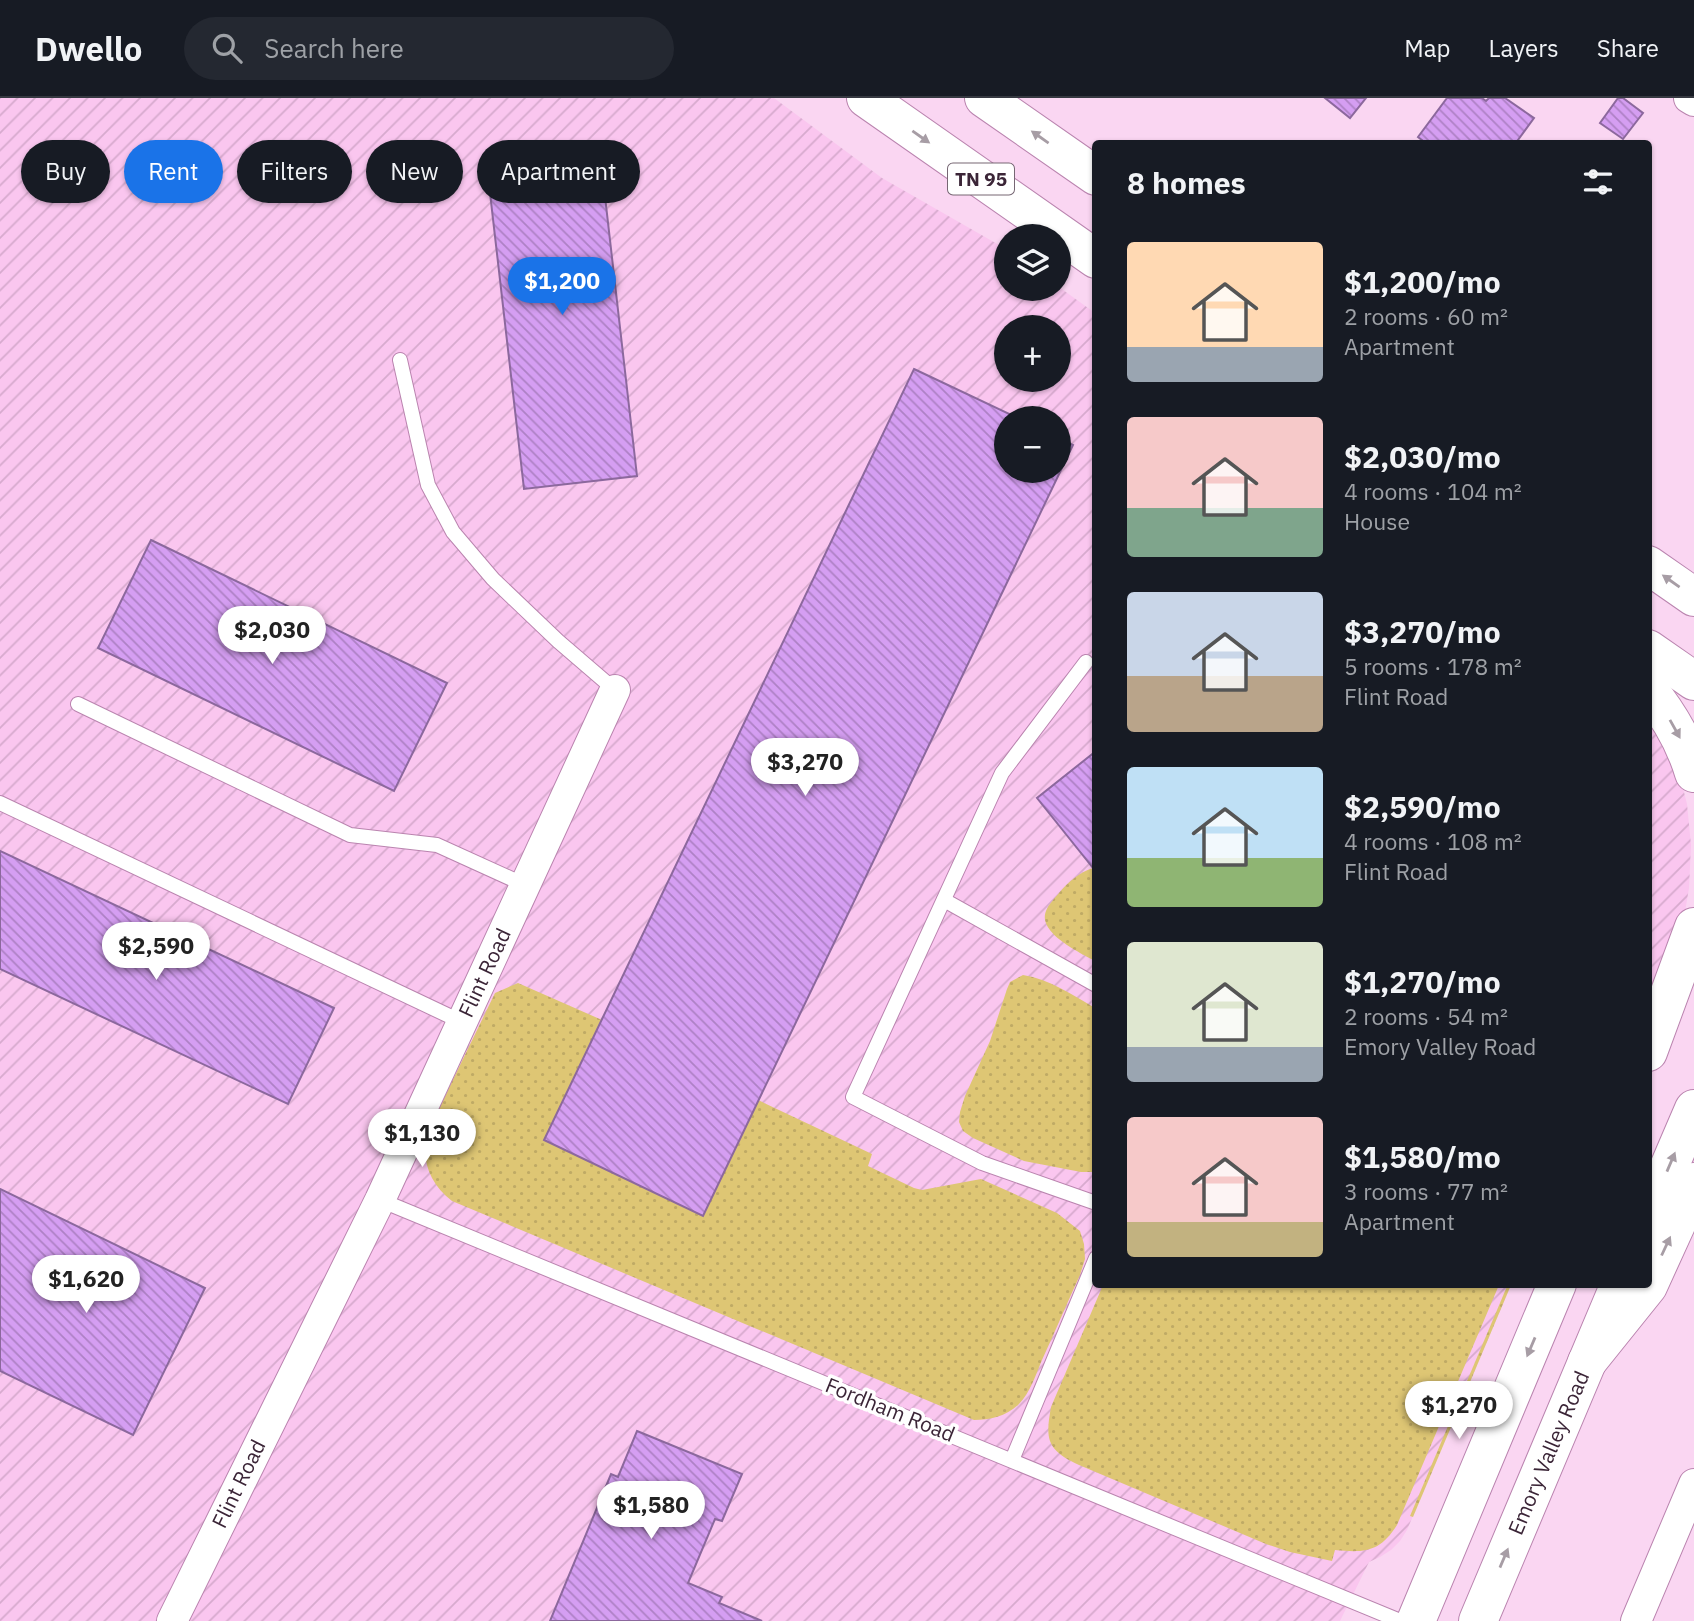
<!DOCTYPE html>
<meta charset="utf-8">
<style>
:root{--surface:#171b24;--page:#242831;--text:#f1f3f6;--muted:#9ea1a6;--line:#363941;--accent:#1a73e8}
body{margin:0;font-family:"IBM Plex Sans",sans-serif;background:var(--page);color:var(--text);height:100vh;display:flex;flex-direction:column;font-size:26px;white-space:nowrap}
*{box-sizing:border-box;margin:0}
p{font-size:23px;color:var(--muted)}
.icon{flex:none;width:38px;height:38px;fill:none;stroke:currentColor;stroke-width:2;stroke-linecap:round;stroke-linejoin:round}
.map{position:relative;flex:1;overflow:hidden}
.side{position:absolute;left:1092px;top:42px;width:560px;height:1148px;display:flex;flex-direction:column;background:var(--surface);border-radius:7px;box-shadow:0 2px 5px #0004}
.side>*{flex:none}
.banner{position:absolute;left:21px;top:42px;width:665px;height:63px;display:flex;gap:14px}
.buttons{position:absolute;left:994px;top:126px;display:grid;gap:14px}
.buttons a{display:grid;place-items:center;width:77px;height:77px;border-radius:50%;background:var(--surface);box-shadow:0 2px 5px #0004;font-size:35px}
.price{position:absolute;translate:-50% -60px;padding:0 16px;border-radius:24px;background:#fff;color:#222;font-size:23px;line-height:46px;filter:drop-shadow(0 2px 4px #0008)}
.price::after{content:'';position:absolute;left:50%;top:42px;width:21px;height:16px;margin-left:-10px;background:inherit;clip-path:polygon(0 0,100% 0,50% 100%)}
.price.current{background:var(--accent);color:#fff}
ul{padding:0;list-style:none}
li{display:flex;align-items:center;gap:21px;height:175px;padding:0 35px}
li span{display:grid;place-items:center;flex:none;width:196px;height:140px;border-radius:7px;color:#555}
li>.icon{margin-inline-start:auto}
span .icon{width:84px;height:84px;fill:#fffc;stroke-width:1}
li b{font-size:30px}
h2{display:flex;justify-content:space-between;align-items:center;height:84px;padding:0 35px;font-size:30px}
.chip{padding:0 24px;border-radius:32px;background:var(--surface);box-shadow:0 2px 5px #0004;font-size:24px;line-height:63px}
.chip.current{background:var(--accent);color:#fff}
header{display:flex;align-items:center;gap:42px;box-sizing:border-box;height:98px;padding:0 35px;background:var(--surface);border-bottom:2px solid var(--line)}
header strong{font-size:33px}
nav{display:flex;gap:38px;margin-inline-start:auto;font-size:24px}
.search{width:490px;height:63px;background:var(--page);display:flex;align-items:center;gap:18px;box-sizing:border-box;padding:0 24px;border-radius:38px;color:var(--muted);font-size:26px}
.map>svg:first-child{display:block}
</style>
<header>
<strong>Dwello</strong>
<div class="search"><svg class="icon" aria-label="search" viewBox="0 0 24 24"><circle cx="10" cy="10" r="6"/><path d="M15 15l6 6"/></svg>Search here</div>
<nav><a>Map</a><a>Layers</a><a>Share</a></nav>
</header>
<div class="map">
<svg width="1694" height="1523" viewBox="0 0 1694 1523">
<defs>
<pattern id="industrial-furrows" width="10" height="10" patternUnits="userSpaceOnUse" patternTransform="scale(1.75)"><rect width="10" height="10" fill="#fac6ef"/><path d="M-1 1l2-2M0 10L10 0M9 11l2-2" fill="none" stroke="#d7aace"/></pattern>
<pattern id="grass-dots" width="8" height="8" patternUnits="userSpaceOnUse" patternTransform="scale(1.75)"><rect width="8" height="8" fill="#dec674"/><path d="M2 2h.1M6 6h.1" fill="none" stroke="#bfaa65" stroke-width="1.8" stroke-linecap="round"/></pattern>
<pattern id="building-back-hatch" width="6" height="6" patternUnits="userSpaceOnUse" patternTransform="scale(1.75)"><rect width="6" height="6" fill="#d59ef2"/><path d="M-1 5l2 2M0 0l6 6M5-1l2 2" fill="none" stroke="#ae81c5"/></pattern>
</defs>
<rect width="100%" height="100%" fill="#fad6f2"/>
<!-- industrial -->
<g fill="url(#industrial-furrows)" fill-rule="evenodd">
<path d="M0,0H774L882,80L1006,151V191H1059V189L1095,215L1096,1186L1511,1187L1407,1432L1400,1443L1391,1452L1380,1459L1369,1464L1340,1523H0ZM1006,229H1059V282H1006ZM1006,320H1059V373H1006Z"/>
<path d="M1649,618L1682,686L1687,706L1691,747L1689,790L1685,814L1649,909Z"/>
</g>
<!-- grass -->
<g fill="url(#grass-dots)">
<path d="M1093,770H1095V863C1081,855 1037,835 1046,813C1048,807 1055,800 1059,795C1068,784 1080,774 1093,770Z"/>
<path d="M1023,877C1049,881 1073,897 1095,910V1074H1081L1024,1063L973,1040L963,1033L959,1024L960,1014L965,998L990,943L1007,891L1010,884Z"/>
<path d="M518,885L602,922L544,1042L703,1118L758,1002L872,1056L868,1068L914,1090L922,1092L981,1081L1057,1115L1080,1133L1084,1146L1085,1161L1080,1177C1067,1205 1055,1234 1042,1262C1036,1276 1030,1295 1019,1306C1007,1318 990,1322 974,1322L452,1103C429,1085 420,1061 428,1033L495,895Z"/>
<path d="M1508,1186L1511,1187L1413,1419L1410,1418Z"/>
<path d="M1103,1187V1186L1499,1187L1397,1427C1380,1454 1365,1455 1335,1452L1332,1463L1290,1454L1266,1446L1079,1367C1047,1352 1045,1342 1051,1309Z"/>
</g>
<!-- building -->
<g fill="url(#building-back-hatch)" stroke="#8c689d" stroke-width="2">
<path d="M1325,0H1366L1350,20Z"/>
<path d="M1447,0H1482L1486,3L1489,0H1505L1534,20L1515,46H1427L1418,39Z"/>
<path d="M1618,0H1623L1643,15L1623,41L1600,25Z"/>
<path d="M599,46L637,378L524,391L486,60Z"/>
<path d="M914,271L1018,320H1006V373H1059V340L1073,347L703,1118L544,1042Z"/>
<path d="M151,442L447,585L394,693L98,550Z"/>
<path d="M1096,653V768L1093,770L1037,700Z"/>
<path d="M0,753L334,910L288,1006L0,871Z"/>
<path d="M0,1091L205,1190L133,1337L0,1273Z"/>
<path d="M637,1333L742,1376L722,1423L715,1421L688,1485L722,1499L719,1505L762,1523H550L611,1376L618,1379Z"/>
</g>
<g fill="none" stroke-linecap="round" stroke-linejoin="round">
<!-- lane casing -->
<g stroke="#ba84af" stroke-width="16">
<g id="lane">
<path d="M400,262L428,387L453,434L493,481L558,543L615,592"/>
<path d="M1086,564L1002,675L853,999L982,1065L1096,1105"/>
<path d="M78,606L350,737L437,747L525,787"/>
<path d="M0,705L462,924"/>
<path d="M944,802L1096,887"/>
<path d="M380,1102L1400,1523"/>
<path d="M1012,1362L1096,1160"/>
</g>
</g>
<!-- street casing -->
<g stroke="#ba84af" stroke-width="32">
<g id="street">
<path d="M1689,0L1694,3"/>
<path d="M172,1523L380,1102L615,592"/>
<path d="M1636,1523L1694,1386"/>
</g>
</g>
<!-- secondary casing -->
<g stroke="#ba84af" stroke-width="40">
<g id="secondary">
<path d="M1648,1118L1694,1011"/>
<path d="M1416,1523L1557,1186"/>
<path d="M1478,1523L1620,1186"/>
</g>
</g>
<!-- primary casing -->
<g stroke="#ba84af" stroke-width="40">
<g id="primary">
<path d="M866,0L1096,161"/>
<path d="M984,0L1096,78"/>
<path d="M1648,467L1694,499"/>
<path d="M1648,551L1694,583"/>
<path d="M1648,591C1669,617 1685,644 1694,675"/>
<path d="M1648,954L1694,829"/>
<path d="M1587,1264L1648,1188L1679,1120L1694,1084"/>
</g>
</g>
<!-- lane -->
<use href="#lane" stroke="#fff" stroke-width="14"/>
<!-- street -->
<use href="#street" stroke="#fff" stroke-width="30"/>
<!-- secondary -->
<use href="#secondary" stroke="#fff" stroke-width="38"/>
<!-- primary -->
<use href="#primary" stroke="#fff" stroke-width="38"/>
</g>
<!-- one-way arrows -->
<defs><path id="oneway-solid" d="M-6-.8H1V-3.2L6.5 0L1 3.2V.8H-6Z" transform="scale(1.75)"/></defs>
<g fill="#a79da5">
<use href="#oneway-solid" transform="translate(921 39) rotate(35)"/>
<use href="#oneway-solid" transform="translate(1040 39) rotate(-145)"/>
<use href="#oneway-solid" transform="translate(1671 483) rotate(-145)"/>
<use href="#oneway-solid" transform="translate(1675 631) rotate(61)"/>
<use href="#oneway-solid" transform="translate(1671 1064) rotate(-67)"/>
<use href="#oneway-solid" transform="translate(1666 1148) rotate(-65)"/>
<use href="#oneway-solid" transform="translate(1531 1249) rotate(113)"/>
<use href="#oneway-solid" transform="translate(1504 1460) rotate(-67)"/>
</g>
<g text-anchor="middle" stroke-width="7" stroke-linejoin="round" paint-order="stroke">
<!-- shield labels -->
<rect fill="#fff" stroke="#766673" stroke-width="2" x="948" y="65.5" width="66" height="31" rx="5"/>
<g font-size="19" font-weight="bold" fill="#3b2537">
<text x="981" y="88">TN 95</text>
</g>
<!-- street labels -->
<g font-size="21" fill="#3b2537" stroke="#fff">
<text transform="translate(485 875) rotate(-65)" y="7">Flint Road</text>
<text transform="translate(890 1312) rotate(22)" y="7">Fordham Road</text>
<text transform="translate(1549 1355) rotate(-67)" y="7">Emory Valley Road</text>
<text transform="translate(239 1386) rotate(-64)" y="7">Flint Road</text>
</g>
</g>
</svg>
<div class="buttons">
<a><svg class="icon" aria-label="layers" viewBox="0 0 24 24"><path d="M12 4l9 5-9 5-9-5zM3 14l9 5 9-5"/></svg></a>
<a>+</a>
<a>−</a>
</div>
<b class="price current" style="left:562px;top:219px">$1,200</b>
<b class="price" style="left:272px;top:568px">$2,030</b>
<b class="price" style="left:805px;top:700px">$3,270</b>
<b class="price" style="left:156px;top:884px">$2,590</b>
<b class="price" style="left:422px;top:1071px">$1,130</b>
<b class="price" style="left:86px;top:1217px">$1,620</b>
<b class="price" style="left:1459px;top:1343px">$1,270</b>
<b class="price" style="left:651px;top:1443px">$1,580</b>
<div class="banner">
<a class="chip">Buy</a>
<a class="chip current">Rent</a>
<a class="chip">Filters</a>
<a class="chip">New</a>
<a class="chip">Apartment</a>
</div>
<section class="side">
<h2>8 homes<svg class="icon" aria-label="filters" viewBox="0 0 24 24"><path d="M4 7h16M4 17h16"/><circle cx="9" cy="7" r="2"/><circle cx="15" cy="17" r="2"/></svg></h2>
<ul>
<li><span style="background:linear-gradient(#ffd9b3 75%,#9aa5b1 0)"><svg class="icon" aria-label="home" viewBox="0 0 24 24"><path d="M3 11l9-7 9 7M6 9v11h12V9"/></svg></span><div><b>$1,200/mo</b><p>2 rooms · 60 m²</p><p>Apartment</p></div></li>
<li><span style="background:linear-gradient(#f6c9c9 65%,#7fa58c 0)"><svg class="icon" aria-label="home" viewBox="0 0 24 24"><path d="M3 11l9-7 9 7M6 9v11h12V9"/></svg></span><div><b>$2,030/mo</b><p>4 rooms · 104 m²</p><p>House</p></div></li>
<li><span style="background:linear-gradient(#c9d6e8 60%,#b9a48a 0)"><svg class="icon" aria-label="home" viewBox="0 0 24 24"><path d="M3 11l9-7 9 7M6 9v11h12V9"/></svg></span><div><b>$3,270/mo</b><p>5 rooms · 178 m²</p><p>Flint Road</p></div></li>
<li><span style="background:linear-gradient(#bfe0f5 65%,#8fb573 0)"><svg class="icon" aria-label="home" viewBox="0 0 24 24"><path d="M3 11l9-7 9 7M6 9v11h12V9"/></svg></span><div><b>$2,590/mo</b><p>4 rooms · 108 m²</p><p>Flint Road</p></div></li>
<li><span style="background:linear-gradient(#dfe7d0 75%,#9aa5b1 0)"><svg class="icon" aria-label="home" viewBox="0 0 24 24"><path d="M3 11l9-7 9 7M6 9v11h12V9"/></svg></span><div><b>$1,270/mo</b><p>2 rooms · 54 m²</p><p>Emory Valley Road</p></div></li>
<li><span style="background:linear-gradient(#f6c9c9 75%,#c2b280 0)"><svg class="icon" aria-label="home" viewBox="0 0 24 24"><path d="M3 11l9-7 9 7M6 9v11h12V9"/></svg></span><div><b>$1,580/mo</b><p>3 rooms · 77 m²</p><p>Apartment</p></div></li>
</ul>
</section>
</div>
